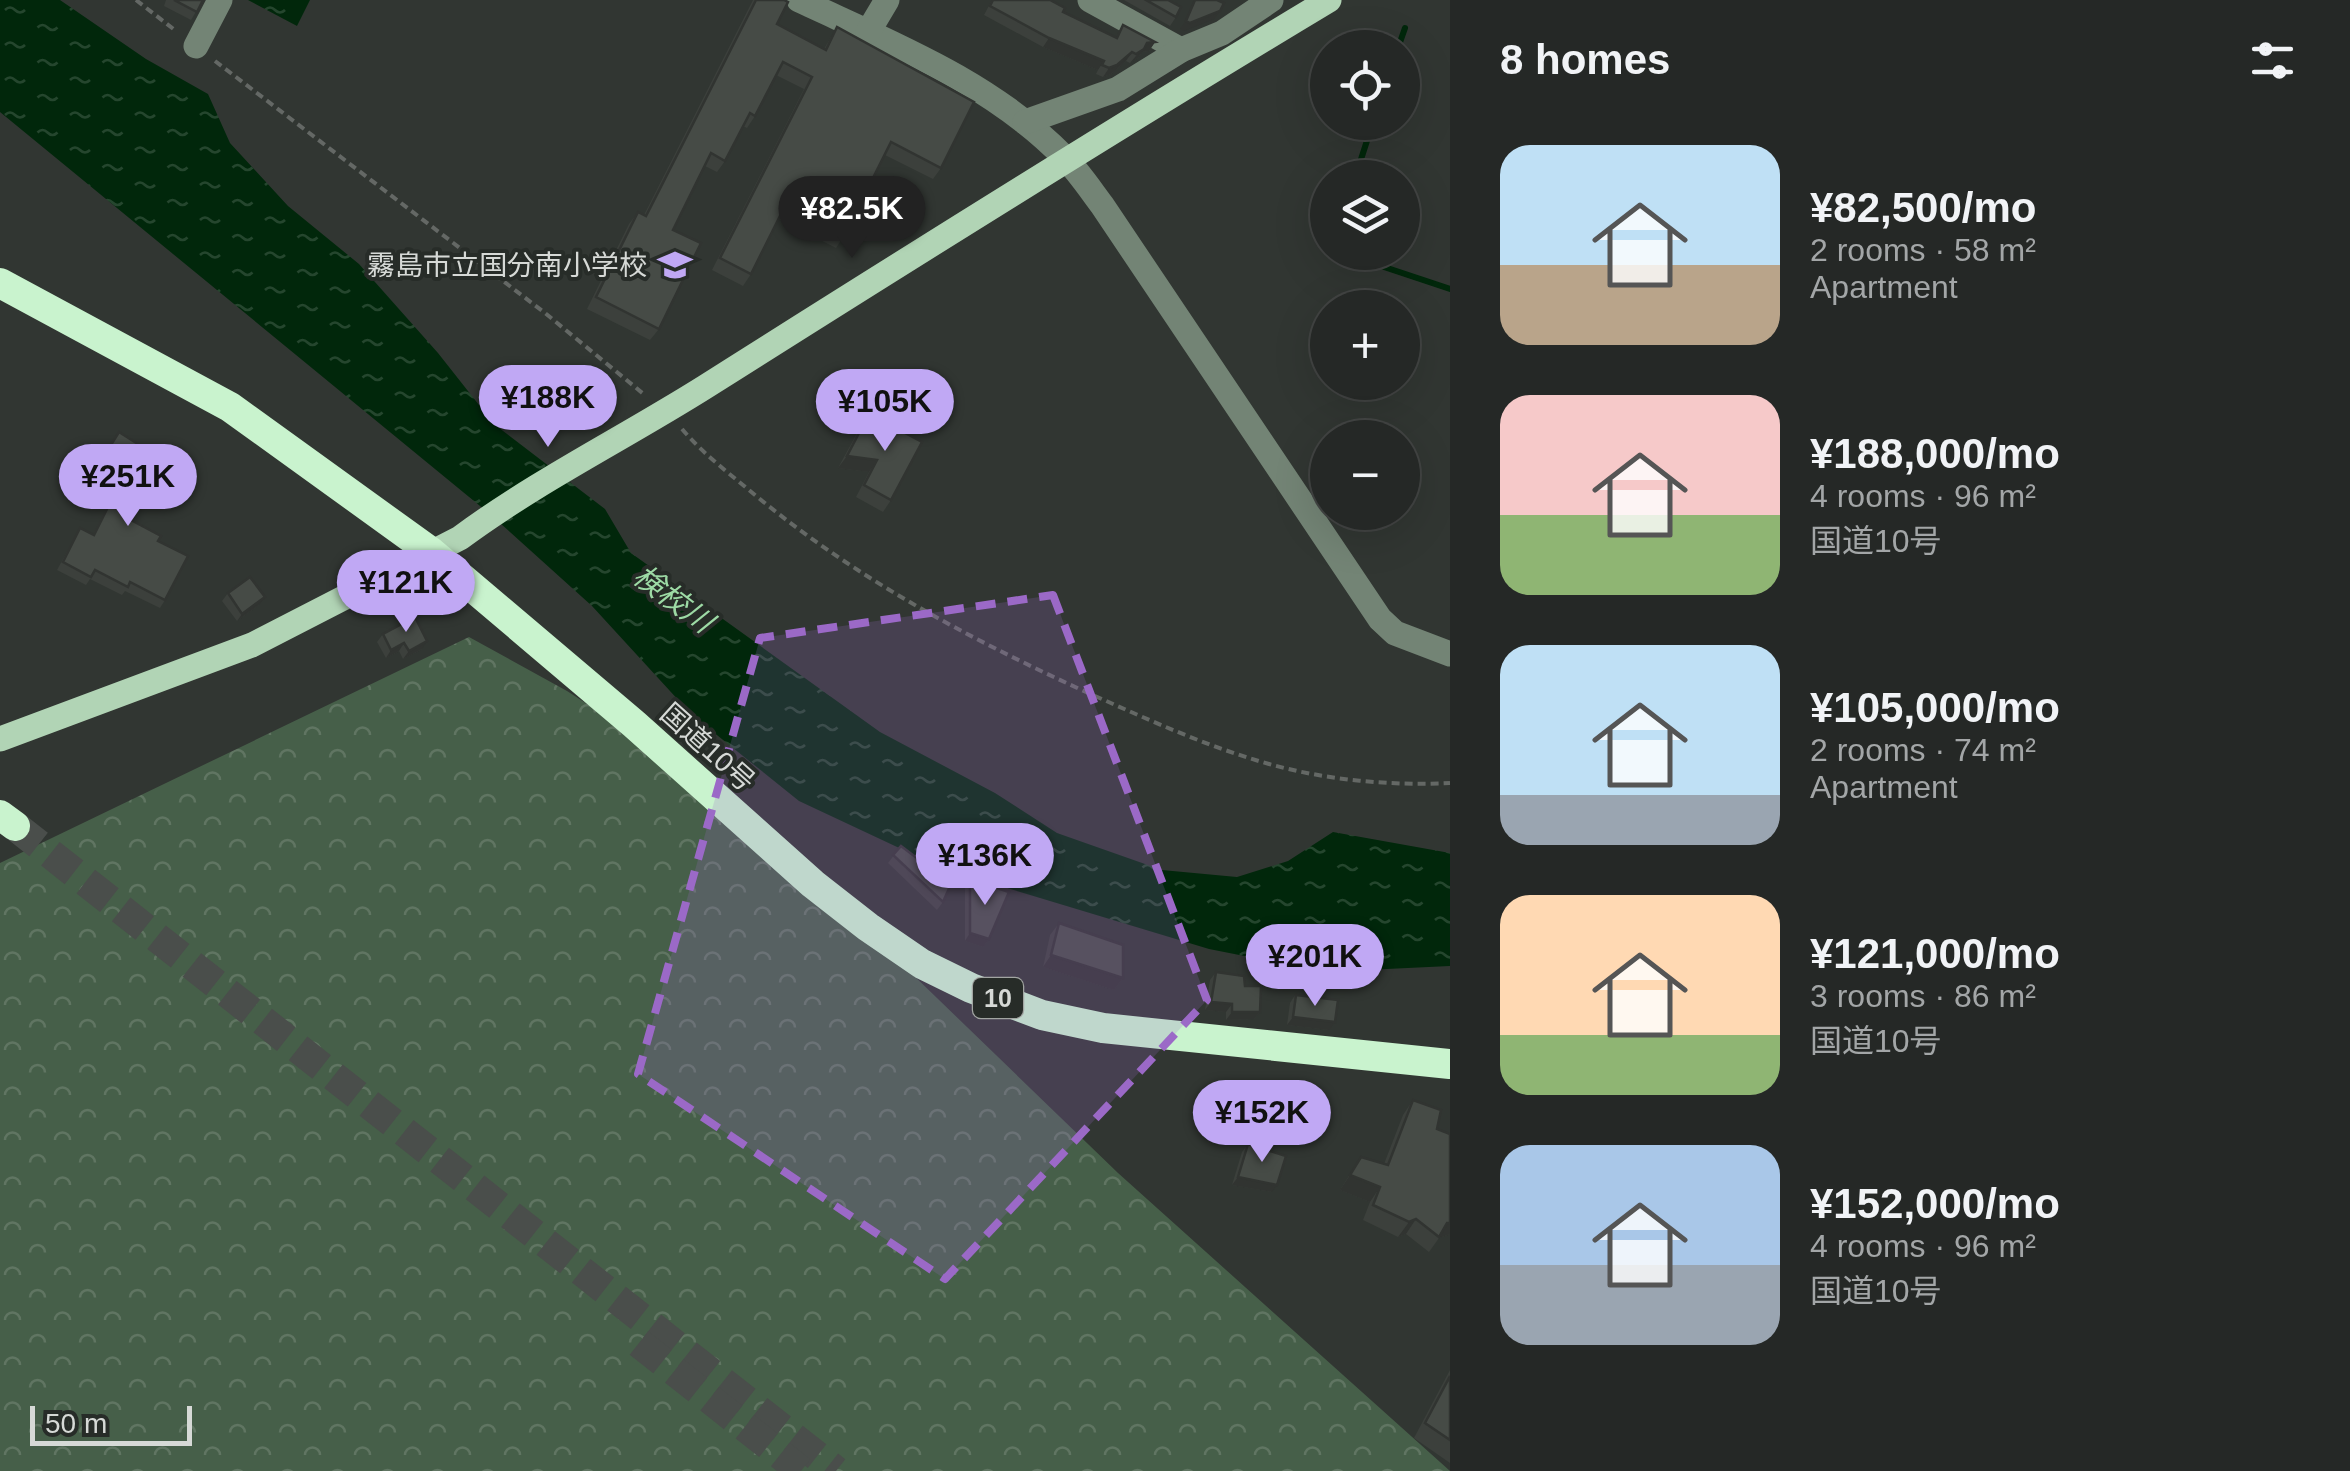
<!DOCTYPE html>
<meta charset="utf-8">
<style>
:root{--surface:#252826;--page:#313432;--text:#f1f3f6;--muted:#a3a6a7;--line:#424443;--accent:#c0a8f4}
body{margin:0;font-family:Arial,"Noto Sans JP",sans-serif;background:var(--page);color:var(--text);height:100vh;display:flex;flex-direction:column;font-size:38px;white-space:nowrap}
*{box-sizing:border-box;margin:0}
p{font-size:32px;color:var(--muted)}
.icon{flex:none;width:55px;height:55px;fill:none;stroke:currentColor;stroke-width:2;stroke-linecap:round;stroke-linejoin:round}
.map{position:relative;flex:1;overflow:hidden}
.drawer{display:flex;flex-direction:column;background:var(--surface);width:900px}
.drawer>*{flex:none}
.fabs{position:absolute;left:1310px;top:30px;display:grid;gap:20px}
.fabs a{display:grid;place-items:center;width:110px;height:110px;border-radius:50%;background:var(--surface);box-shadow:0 10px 40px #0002,0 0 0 2px var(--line);font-size:50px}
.scale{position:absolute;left:30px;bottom:25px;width:162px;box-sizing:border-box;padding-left:10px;border:5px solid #d6d9d6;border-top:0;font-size:28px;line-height:35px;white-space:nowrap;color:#d6d9d6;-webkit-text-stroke:8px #272c28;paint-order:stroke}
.price{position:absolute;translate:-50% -85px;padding:0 22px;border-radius:35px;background:var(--accent);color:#111;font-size:32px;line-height:65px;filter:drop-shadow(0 2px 5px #0008)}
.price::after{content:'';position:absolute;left:50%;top:60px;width:30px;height:22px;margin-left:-15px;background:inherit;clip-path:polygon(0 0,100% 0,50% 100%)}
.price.selected{background:#222;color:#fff}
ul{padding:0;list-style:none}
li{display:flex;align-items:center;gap:30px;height:250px;padding:0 50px}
li span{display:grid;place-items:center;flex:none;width:280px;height:200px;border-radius:30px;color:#555}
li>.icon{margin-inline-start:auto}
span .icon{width:120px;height:120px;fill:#fffc;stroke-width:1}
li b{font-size:42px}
h2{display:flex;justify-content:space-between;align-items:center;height:120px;padding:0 50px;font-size:42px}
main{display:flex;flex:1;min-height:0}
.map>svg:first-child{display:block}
</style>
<main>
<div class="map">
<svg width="1450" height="1471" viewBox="0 0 1450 1471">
<defs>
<pattern id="forest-crowns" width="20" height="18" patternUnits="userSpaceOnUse" patternTransform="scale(2.5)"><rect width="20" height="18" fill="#465f49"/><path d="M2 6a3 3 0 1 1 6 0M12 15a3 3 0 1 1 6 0" fill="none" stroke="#607562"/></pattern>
<pattern id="water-ripples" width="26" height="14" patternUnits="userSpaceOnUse" patternTransform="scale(2.5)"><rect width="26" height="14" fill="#01270b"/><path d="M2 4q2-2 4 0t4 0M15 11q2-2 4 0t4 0" fill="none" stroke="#25462e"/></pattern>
</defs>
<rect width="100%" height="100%" fill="#313632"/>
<!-- forest -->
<path fill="url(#forest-crowns)" d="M469,637L567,691L671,758L847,911L1118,1173L1450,1471H0V863Z"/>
<!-- water -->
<g fill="url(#water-ripples)">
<path d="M0,0H60L146,59L208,94L230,143L288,206L359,264L438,353L494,424L605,509L631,553L880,732L995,793L1057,833L1162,870L1237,877L1288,861L1333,832L1450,853V966L1324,972L1209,949L944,869L799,801L692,715L592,606L491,515L0,112Z"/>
<path d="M248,0H310L297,26Z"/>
</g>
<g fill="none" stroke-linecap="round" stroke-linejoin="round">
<!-- stream -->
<g stroke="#01270b" stroke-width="6">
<path d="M1398,48L1405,28"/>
<path d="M1355,178L1373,122"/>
<path d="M1339,252L1450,289"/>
</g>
<!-- highway-tunnel -->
<g stroke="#4a4e4b" stroke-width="30" stroke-dasharray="30 15" stroke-linecap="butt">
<path d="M15,826L836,1471"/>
<path d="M639,1343L801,1471"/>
</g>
<!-- path -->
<g stroke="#646865" stroke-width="4" stroke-dasharray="8 5" stroke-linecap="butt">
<path d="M136,0L176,31"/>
<path d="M215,61L545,313L646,396"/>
<path d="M682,429C703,454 730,474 755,495C857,579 966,637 1086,692C1147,719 1205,746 1269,764C1326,780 1391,786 1450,783"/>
</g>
<!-- minor -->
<g stroke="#738475" stroke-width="25">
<path d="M799,0C891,43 991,82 1064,157C1078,171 1090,189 1102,205L1380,619L1395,633L1450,654"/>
<path d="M1090,0L1181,50"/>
<path d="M868,32L887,0"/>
<path d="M196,46L220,0"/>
<path d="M1025,122L1118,89L1181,50L1222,33L1271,0"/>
</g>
<!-- major -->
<path stroke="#b1d4b5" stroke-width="25" d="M0,739L252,645L460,538C537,481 624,438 705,387C912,256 1119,126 1329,0"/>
<!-- highway -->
<g stroke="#c9f3ce" stroke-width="30">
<path d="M0,283L230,407L431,552L634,724L813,884L868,927L922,964L971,988L1042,1015L1103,1028L1450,1064"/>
<path d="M0,815L15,826"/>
</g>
</g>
<!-- wall -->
<g fill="#3c403c">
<path d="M166,0H203L191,20L164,6Z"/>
<path d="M753,0H756L777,24L824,49L837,27L941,168L933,179L885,155L844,236L836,248L779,219L751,274L743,286L712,270L804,89L776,75L755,116L747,128L743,126L725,161L717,172L705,166L673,230L659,329L650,340L587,309L629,224L638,212L644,215Z"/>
<path d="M992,0H1050L1063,12L1116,37L1123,25L1155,42L1149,51L1142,52L1138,58L1130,63L1126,61L1111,74L1103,77L1096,74L1098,70L1043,47L984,15Z"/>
<path d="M1124,0H1168L1176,17L1170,26Z"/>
<path d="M869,414L891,500L883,512L856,497L869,472L838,468L861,426Z"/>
<path d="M119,432L166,462L142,499L139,497L129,519L158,541L165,600L160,608L125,591L122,595L90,579L86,585L57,570L80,528L93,535L118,484L95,469Z"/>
<path d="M228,593L259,605L237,621L222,601Z"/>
<path d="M383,634L422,649L403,659L399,651L386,658L377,642Z"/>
<path d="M901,846L943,902L937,910L888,863Z"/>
<path d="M970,879L989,939L983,947L965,941V887Z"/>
<path d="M1059,923L1123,978L1114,990L1043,967L1050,935Z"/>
<path d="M1216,972L1245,986L1260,1012L1254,1019L1226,1020V1012L1205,1010L1210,980Z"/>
<path d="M1295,995L1329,1030L1287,1025L1290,1003Z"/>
<path d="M1413,1100L1437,1129L1450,1134V1234L1439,1238L1429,1252L1406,1234L1398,1237L1363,1220L1370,1202L1340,1190L1361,1157L1384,1164L1403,1115Z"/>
<path d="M1248,1144L1272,1192L1232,1185L1242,1152Z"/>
<path d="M1450,1370V1463L1414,1438Z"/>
</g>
<!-- shaded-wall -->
<g fill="#313431">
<path d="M1220,11L1214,19L1184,31L1180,29L1186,21Z"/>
<path d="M1049,38L1104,61L1098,70L1043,47Z"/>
<path d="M1155,42L1149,51L1142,52L1138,58L1130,63L1147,43Z"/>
<path d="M1132,52L1126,61L1111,74L1103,77L1109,68Z"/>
<path d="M847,456L877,460L869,472L838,468Z"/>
<path d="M265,597L259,605L237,621L242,614Z"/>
<path d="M427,641L422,649L403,659L409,651Z"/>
<path d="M404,643L399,651L386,658L391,650Z"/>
<path d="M970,933L989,939L983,947L965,941Z"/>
<path d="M1051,955L1123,978L1114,990L1043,967Z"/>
<path d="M1211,1002L1232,1004L1226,1012L1205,1010Z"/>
<path d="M1232,1012H1260L1254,1019L1226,1020Z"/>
<path d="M1293,1017L1335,1022L1329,1030L1287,1025Z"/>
<path d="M1350,1175L1380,1187L1370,1202L1340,1190Z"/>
<path d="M1238,1177L1277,1185L1272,1192L1232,1185Z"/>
<path d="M1416,1219L1406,1234L1398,1237L1409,1222Z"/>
<path d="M1447,1223H1450V1234L1439,1238Z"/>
</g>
<!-- building -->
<g fill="#464b46" stroke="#313431" stroke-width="2.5">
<path d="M174,0H203L197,12Z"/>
<path d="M756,0H784L788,2L777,24L826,50L837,27L974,102L941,168L891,142L844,236L785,206L751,274L720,258L812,77L783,62L755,116L750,113L725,161L711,153L673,230L701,243L659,329L596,297L638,212L646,216Z"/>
<path d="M993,0H1050L1065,8L1063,12L1117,38L1123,25L1155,42L1147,43L1144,49L1136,54L1132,52L1117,65L1109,68L1102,65L1104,61L1049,38L990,6Z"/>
<path d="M1146,0H1168L1181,7L1176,17Z"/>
<path d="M1195,0H1217L1224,3L1220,11L1190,23L1186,21Z"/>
<path d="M869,414L922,442L891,500L864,485L877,460L847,456Z"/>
<path d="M119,432L166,462L147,490L144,488L129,519L161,536L158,541L188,556L165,600L130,582L128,587L95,570L91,577L63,562L80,528L94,535L124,475L101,461Z"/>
<path d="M250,577L265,597L242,614L228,593Z"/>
<path d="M415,617L427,641L409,651L404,643L391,650L383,634Z"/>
<path d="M901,846L951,884L943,902L893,855Z"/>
<path d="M970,879L1009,892L989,939L970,933Z"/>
<path d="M1059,923L1123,945V978L1051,955Z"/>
<path d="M1216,972L1244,976L1245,986H1261L1260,1012H1232V1004L1211,1002Z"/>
<path d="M1296,995L1338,1000L1335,1022L1293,1017Z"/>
<path d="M1413,1100L1441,1110L1437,1129L1450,1134V1223H1447L1439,1237L1416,1219L1409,1222L1373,1205L1380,1187L1350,1175L1361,1157L1388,1165Z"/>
<path d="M1248,1144L1286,1156L1277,1185L1238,1177Z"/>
<path d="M1450,1376V1440L1425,1423Z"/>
</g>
<!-- marked area -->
<path fill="#9b69c7" fill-opacity="0.2" stroke="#9b69c7" stroke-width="8" stroke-dasharray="20 12" stroke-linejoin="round" d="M1053,595L1207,1000L945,1279L638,1074L760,638Z"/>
<!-- icons -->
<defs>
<g id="school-bare" transform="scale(2.7)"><path d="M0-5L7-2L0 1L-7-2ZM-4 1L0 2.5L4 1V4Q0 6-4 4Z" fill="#c0a8f4" stroke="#272c28" stroke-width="2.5" paint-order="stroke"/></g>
</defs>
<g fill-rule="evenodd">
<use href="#school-bare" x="675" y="265"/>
</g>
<g text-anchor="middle" stroke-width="8" stroke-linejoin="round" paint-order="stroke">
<!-- shield labels -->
<rect fill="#272c28" stroke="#a2a5a2" stroke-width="2.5" x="973" y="978" width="50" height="40" rx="8"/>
<g font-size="25" font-weight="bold" fill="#d6d9d6">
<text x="998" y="1007">10</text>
</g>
<!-- poi labels -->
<g font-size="28" fill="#d6d9d6" stroke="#272c28" text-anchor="end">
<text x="647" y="275">霧島市立国分南小学校</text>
</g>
<!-- street labels -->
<g font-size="28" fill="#d6d9d6" stroke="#272c28">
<text transform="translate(708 747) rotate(42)" y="10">国道10号</text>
</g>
<!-- water labels -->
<g font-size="30" font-style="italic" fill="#9ddaa5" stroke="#272c28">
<text transform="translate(673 599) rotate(37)" y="10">検校川</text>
</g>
</g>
</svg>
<div class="fabs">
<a><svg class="icon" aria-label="locate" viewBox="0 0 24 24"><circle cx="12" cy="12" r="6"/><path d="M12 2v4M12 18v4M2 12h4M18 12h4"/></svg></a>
<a><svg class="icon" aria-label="layers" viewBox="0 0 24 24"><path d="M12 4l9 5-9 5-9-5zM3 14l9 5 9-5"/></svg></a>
<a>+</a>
<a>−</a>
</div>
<div class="scale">50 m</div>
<b class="price selected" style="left:852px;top:261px">¥82.5K</b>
<b class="price" style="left:548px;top:450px">¥188K</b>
<b class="price" style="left:885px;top:454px">¥105K</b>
<b class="price" style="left:128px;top:529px">¥251K</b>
<b class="price" style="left:406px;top:635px">¥121K</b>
<b class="price" style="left:985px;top:908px">¥136K</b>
<b class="price" style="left:1315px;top:1009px">¥201K</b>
<b class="price" style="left:1262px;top:1165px">¥152K</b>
</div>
<section class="drawer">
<h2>8 homes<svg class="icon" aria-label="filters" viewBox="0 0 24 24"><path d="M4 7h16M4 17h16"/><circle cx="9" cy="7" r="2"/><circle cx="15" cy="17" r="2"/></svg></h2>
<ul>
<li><span style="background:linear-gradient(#bfe0f5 60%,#b9a48a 0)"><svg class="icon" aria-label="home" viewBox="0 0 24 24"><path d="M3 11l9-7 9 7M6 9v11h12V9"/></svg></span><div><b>¥82,500/mo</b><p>2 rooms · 58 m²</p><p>Apartment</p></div></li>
<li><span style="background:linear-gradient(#f6c9c9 60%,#8fb573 0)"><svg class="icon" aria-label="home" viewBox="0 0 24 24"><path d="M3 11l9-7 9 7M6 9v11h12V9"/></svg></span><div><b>¥188,000/mo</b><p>4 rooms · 96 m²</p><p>国道10号</p></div></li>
<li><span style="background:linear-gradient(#bfe0f5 75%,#9aa5b1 0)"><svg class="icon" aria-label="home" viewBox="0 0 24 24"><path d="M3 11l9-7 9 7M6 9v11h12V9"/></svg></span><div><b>¥105,000/mo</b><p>2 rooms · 74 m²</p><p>Apartment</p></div></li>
<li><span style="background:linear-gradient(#ffd9b3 70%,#8fb573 0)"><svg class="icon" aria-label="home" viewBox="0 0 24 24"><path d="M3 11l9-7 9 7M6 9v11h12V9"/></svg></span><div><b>¥121,000/mo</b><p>3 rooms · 86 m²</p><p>国道10号</p></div></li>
<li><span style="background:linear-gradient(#a9c7e8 60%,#9aa5b1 0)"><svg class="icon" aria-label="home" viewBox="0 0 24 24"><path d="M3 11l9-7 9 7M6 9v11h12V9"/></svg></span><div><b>¥152,000/mo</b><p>4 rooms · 96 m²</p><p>国道10号</p></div></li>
</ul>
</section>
</main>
